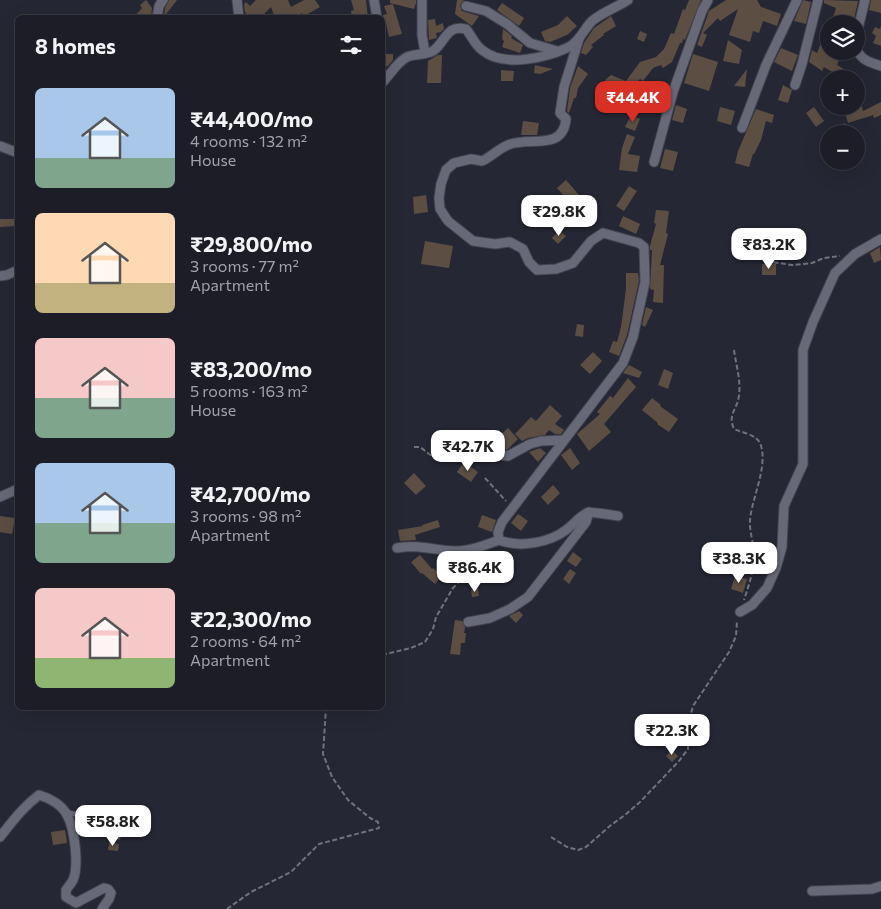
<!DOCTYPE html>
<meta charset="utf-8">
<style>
:root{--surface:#1c1d27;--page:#292a33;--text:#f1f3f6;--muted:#a0a2a7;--line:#3a3b44;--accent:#d93025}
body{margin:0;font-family:Commissioner,sans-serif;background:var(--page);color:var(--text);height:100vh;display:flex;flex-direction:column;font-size:19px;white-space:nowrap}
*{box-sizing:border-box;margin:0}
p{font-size:16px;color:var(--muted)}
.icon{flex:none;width:28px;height:28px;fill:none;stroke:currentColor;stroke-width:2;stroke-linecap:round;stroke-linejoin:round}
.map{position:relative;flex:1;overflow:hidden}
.panel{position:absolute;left:15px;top:15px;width:370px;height:695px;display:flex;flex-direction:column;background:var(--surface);border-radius:8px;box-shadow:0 5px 20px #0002,0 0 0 1px var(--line)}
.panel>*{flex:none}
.controls{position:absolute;left:820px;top:15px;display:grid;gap:10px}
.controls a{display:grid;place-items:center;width:45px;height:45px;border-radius:50%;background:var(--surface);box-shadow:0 5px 20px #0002,0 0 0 1px var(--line);font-size:25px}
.price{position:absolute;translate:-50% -42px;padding:0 11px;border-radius:10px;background:#fff;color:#222;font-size:16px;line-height:32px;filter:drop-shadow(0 1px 2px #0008)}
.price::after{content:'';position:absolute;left:50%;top:30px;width:15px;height:11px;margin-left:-8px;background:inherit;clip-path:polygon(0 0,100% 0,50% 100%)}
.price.selected{background:var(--accent);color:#fff}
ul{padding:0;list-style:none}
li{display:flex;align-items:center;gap:15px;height:125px;padding:0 20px}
li span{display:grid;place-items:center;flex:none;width:140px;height:100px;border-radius:8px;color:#555}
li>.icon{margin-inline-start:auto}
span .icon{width:60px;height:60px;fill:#fffc;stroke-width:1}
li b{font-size:21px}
h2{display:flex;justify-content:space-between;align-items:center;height:60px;padding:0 20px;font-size:21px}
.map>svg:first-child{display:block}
</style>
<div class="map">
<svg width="881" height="909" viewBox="0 0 881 909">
<rect width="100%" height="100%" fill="#252734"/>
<!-- building -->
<g fill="#5c4e43">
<path d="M146,0L152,8L151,18H133L142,8L140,5Z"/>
<path d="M169,0H177L164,17L165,8Z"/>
<path d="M256,0H288L291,7L304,0H315L320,7L304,16L302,13L293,18H275L271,7L260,18H250L245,12L244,4L246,2L250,6Z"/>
<path d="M351,0H366L368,18H352L351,11L354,10Z"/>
<path d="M390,0H416V3L414,9L390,3Z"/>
<path d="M457,0H464L460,5L462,11L479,16L472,26L455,14Z"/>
<path d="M689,0H701L685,40L683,39L682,43H680L672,62L663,68L661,65L653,68L643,81L640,79L623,95L630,98L624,110L609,103L615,92L605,80L611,75L626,81L640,62L656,57L664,49L671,33L674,34L683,9L685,10Z"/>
<path d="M726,0H757L761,7L781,14L777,26L763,21L759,33L753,31L750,42L729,35L738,9L720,21L718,18L703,33L707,35L702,47L697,45L709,11Z"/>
<path d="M803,0L811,2L806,24L794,21Z"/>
<path d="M824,0L858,1L853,24H831L836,8L824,3Z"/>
<path d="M871,0H881V13L869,10Z"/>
<path d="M502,3L524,18L519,26L497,10Z"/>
<path d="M393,4L402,34L389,37L386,23L383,24V15L387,14L384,6Z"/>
<path d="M567,16L577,26L567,35L550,42L545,41L541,32L558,25Z"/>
<path d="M611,16L616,26L603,34L604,35L591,45L593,47L586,55L581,53L584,43L594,28Z"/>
<path d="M435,19L436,26L443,23L444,29L441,32L436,33L437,38L429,40L428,20Z"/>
<path d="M828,26L829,51H843L837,65L847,71L843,78L824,67L822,71L809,62L812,50L817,53Z"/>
<path d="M881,26V46L873,43L876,36L872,33L875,27L880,29Z"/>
<path d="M503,29L512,36L511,38L523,45L520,53L502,47L504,41L502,39Z"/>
<path d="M640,31L647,34L644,42L637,39Z"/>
<path d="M728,40L742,50L739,64L723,61Z"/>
<path d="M781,48L798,55L792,71L774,62Z"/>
<path d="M382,54H393V60L388,66L382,67Z"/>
<path d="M693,54L718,62L709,91L684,83Z"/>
<path d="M438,55H442L441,83H427L428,61Z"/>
<path d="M535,65L553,69L540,74L534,73Z"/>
<path d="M578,66L588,74L578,88L576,98H574L569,113L567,111L570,88Z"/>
<path d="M747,69L745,87L734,86Z"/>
<path d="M501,70L514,71L513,81H501Z"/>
<path d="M783,85L792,90L788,103L778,100Z"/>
<path d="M881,102V115L874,118L873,115L848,123L844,109L861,104L863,111Z"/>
<path d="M676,105L687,109L683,123L672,120Z"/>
<path d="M720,107L735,111L731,125L717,121Z"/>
<path d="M814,107L824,121L816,127L806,113Z"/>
<path d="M756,109L774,115L772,123L766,121L761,140L754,154H753L749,167L735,163L738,151Z"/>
<path d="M631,115L640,119L635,131L625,127Z"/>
<path d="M523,121L539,123L537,135H521Z"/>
<path d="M844,123L859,134H836Z"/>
<path d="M627,134L635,137L628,154L640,156L637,172L619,170L622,148Z"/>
<path d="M665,149L678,152L673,171L660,168Z"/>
<path d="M566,180L579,195L570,203L557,188Z"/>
<path d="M629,186L637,191L624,211L616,206Z"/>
<path d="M426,195L428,212L414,214L413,197Z"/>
<path d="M656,210L669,211L666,233L668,234L660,265H664L663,303L653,302L654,290L650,289L652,250H650V246L656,224L654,223Z"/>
<path d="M623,216L640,224L636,234L619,226Z"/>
<path d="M0,219H18V226L0,227Z"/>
<path d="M559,230L566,236L558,244L552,238Z"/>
<path d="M425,241L453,246L449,268L421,264Z"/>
<path d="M880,247L881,260L874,263L870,253Z"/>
<rect x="762" y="264" width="14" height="11"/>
<path d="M626,273H638L639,281L627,335L619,356L609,352L613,341L617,342L621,327L626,289Z"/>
<path d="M646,307L653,310L645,327L642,325Z"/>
<path d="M577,324L584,325L583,337L575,336Z"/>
<path d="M593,352L602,361L590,374L580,365Z"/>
<path d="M629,365L642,372L639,378L623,373Z"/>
<path d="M664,369L673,373L668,389L658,385Z"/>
<path d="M628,378L636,387L604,424L611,432L589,451L577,434L600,414L597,412L610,396L613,398Z"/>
<path d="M652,398L661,405L660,406L678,419L669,432L657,424L658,423L642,410Z"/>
<path d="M550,405L562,416L555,424L564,430L561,434H555L549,430L545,435L528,438L522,441L515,434L531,417L536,421Z"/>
<path d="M508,428L518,439L507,450L501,449L494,441Z"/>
<path d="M540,448L546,453L538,462L529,452Z"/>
<path d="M570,448L580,463L572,470L561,455Z"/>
<path d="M464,462L478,472L471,482L457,472Z"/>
<path d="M414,473L426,486L416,495L404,483Z"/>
<path d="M553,485L560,493L548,505L541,497Z"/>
<path d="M518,514L528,521L521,531L511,523Z"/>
<path d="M482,515L496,520L492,532L478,527Z"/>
<path d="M0,516L15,518L12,534L0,532Z"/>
<path d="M438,520L440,527L415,535L416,540L400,541L398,530L423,526L422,525Z"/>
<path d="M573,552L582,559L576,567L567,561Z"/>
<path d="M420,555L432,569L433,568L442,576L435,584L422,573L421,574L411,562Z"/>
<path d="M570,569L576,573L569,584L563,579Z"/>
<path d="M735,576L747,579L743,593L731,589Z"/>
<path d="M478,589L479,596L472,597L471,590Z"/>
<path d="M519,611L523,615L516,623L509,616Z"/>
<path d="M455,620L462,621L465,627L464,633H466L465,643H461L460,655L450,654Z"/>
<path d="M672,750L678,756L672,762L666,756Z"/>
<path d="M65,830L67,843L53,845L51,832Z"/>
<path d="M109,842L119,844L118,851L108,850Z"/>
</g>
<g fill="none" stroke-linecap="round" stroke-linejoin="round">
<!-- lane casing -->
<g stroke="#444551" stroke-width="6">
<path id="lane" d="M66,812L82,816L109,835L118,837"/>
</g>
<!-- street casing -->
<g stroke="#444551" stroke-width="11">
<g id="street">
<path d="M237,0L239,18"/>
<path d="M374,0L377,18"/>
<path d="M422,0V35L425,53"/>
<path d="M466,6L486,11L507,24L530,43L557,51"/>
<path d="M157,18L159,6L163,0"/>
<path d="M856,37L865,0"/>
<path d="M579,39L564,87L560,113L566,119C563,152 529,136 508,145C498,149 491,157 482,161L471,159L454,163L446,170L441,184L439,198L440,209L448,221L473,241L495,244L510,242L523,249L529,262L537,270L556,269L573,263L591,241L603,233L639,243L644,247L645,282L633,337L623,363L502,522L498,532L499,540C519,548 549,543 566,530C573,525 579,517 587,513C592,511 611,515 618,516"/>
<path d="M856,47C860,60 869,62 881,66"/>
<path d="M382,83C390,75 397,62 407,57C415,54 425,55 433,51C446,42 446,24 466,29C471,35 475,45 482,50C504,68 546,58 569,47C580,41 584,29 592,21C603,12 617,7 628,0"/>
<path d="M795,85L802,64L818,0"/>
<path d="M742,128L766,65L797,0"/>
<path d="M0,146L18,153"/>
<path d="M654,162L673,92L702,11L708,0"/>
<path d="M0,276L7,275L18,270"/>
<path d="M494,454L508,456L530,444L541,441L564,440"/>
<path d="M0,497L18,489"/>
<path d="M397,548C416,544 434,550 453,551C468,552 486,545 499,540"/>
<path d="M740,612L752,605L767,588L776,568L782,547L784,506L803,464V350L813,322L835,273L855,254L881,239"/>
<path d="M468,622L490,618L510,609L528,597L586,522L589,512"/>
<path d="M0,837C12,822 23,807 39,795C50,798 62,805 67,815C75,829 79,866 73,880C71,884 68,887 66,890V897L76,903L104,888L108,889L111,893L109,899L102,909"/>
<path d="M812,891L872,889L881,886"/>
</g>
</g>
<!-- path -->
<g stroke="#70727e" stroke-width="2" stroke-dasharray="5 2.5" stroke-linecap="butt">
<path d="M766,261L792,265L812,263L824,258L840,256"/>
<path d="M734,350C736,365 741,380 739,395C738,409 727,414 734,429C743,433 755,434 760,443C769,465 752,497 750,520C749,531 754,543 754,554C754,570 749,585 744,600"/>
<path d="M414,447H420L437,460L441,461L461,459L469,462L480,450L482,451L486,458"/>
<path d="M485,478L506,501"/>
<path d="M382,655L411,648L425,642L433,629L436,617L453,588L486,554"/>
<path d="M551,837L567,847L578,850L586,847L611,825L625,815L640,802L679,761L688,749L689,721L693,706L729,652L736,636L737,621"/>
<path d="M227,909L251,892L291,872L319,844L379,828L378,822L370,818L348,800L332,777L323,754L326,708"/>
</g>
<!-- lane -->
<use href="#lane" stroke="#676979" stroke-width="4.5"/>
<!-- street -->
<use href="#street" stroke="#676979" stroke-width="9"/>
</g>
</svg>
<div class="controls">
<a><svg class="icon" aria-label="layers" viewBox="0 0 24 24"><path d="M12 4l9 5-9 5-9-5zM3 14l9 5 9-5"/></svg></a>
<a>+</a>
<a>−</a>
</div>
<b class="price selected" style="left:633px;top:123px">₹44.4K</b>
<b class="price" style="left:559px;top:237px">₹29.8K</b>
<b class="price" style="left:769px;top:270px">₹83.2K</b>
<b class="price" style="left:468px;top:472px">₹42.7K</b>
<b class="price" style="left:739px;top:584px">₹38.3K</b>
<b class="price" style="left:475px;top:593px">₹86.4K</b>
<b class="price" style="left:672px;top:756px">₹22.3K</b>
<b class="price" style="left:113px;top:847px">₹58.8K</b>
<section class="panel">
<h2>8 homes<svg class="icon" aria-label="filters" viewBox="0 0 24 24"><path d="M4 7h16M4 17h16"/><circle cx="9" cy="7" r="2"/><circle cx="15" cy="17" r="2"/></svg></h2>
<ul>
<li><span style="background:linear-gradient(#a9c7e8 70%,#7fa58c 0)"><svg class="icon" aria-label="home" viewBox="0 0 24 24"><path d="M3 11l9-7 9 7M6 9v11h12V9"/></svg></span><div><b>₹44,400/mo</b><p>4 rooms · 132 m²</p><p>House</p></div></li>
<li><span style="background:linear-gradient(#ffd9b3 70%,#c2b280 0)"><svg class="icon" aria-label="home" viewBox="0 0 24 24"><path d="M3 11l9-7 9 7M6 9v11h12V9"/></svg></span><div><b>₹29,800/mo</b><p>3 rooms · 77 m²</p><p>Apartment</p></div></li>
<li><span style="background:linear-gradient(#f6c9c9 60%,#7fa58c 0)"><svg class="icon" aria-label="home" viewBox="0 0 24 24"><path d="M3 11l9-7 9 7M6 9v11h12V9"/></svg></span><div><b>₹83,200/mo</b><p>5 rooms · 163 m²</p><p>House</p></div></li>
<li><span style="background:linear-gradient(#a9c7e8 60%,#7fa58c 0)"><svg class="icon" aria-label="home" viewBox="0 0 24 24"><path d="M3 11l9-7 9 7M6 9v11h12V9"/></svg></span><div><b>₹42,700/mo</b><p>3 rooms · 98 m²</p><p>Apartment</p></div></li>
<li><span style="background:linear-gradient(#f6c9c9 70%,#8fb573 0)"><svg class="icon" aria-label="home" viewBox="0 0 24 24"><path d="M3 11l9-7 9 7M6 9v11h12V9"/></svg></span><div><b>₹22,300/mo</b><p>2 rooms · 64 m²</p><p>Apartment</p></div></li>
</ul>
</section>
</div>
